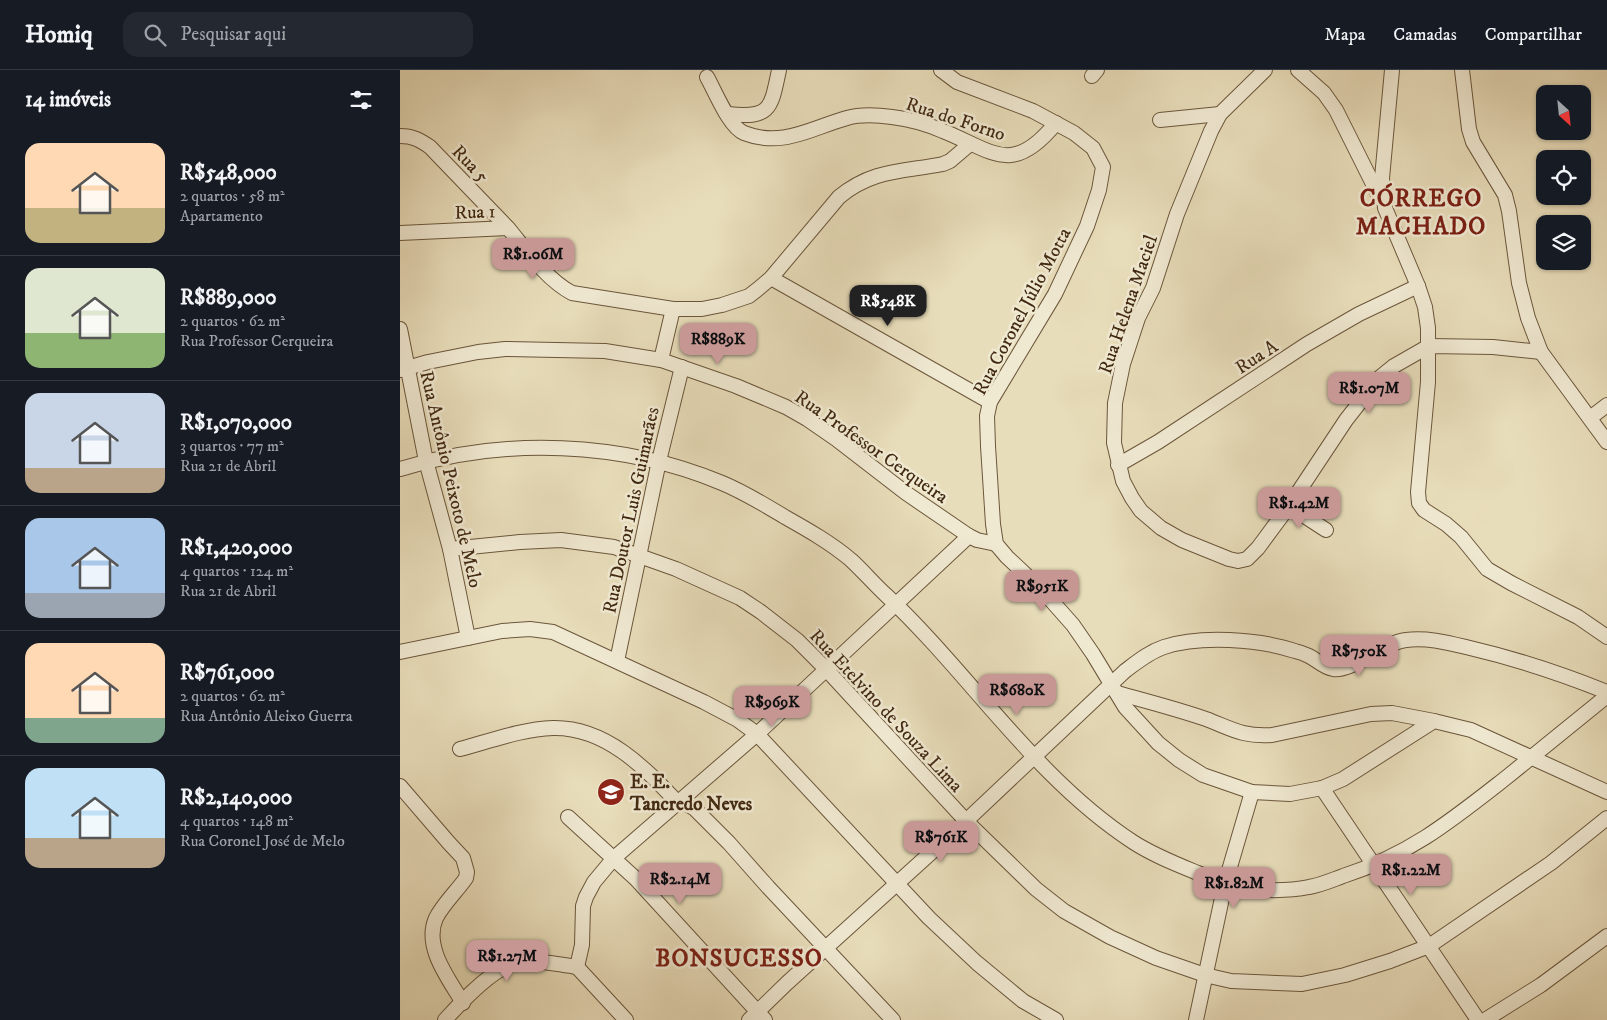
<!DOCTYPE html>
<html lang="pt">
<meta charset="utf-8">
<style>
:root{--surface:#171b24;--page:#242831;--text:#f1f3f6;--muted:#9ea1a6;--line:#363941;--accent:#c59692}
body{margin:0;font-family:"IM FELL DW Pica",serif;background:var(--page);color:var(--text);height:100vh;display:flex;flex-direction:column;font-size:19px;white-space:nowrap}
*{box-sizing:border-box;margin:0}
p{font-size:16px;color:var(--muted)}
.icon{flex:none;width:28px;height:28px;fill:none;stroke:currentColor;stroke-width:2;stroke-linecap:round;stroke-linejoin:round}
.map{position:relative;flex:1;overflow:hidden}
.sheet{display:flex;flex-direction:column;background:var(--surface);width:400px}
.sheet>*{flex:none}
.needle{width:32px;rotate:153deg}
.buttons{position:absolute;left:1136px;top:15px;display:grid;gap:10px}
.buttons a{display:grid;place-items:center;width:55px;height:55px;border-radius:10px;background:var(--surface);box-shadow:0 1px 4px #0004;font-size:25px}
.price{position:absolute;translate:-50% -42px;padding:0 11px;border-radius:10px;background:var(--accent);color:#111;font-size:16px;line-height:32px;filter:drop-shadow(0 1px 2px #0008)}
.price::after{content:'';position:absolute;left:50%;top:30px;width:15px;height:11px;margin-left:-8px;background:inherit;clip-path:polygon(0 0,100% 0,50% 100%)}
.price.current{background:#222;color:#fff}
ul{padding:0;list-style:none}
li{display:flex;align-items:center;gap:15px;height:125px;padding:0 25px}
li+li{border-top:1px solid var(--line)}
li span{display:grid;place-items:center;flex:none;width:140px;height:100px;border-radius:15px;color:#555}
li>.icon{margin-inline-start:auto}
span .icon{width:60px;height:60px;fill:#fffc;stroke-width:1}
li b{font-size:21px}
h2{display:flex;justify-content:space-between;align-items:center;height:60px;padding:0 25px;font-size:21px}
header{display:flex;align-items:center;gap:30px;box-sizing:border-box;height:70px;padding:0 25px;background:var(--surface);border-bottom:1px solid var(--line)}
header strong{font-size:24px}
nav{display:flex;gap:28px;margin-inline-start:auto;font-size:18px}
.search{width:350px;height:45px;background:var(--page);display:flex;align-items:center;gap:12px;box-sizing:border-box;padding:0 18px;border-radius:15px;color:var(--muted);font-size:19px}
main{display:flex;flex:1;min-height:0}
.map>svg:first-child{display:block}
</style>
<header>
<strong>Homiq</strong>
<div class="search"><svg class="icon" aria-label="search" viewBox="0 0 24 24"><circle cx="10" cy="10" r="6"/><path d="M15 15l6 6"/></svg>Pesquisar aqui</div>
<nav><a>Mapa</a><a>Camadas</a><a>Compartilhar</a></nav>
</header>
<main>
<section class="sheet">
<h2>14 imóveis<svg class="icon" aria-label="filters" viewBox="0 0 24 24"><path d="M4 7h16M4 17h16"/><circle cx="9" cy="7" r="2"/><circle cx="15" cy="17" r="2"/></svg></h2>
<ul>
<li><span style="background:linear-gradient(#ffd9b3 65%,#c2b280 0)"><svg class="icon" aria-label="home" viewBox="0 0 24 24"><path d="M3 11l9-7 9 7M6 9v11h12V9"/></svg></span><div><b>R$548,000</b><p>2 quartos · 58 m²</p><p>Apartamento</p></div></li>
<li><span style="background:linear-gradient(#dfe7d0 65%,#8fb573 0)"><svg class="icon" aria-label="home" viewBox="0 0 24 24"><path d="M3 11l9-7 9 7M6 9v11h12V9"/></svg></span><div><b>R$889,000</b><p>2 quartos · 62 m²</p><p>Rua Professor Cerqueira</p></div></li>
<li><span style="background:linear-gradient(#c9d6e8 75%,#b9a48a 0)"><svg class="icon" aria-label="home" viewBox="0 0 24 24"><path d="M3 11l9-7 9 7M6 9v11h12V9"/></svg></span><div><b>R$1,070,000</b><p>3 quartos · 77 m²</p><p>Rua 21 de Abril</p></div></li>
<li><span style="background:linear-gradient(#a9c7e8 75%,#9aa5b1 0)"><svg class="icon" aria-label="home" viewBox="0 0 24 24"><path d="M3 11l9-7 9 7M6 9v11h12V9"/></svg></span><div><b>R$1,420,000</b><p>4 quartos · 124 m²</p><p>Rua 21 de Abril</p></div></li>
<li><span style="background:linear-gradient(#ffd9b3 75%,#7fa58c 0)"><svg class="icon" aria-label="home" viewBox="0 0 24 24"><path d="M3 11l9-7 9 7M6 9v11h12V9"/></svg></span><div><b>R$761,000</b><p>2 quartos · 62 m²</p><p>Rua Antônio Aleixo Guerra</p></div></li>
<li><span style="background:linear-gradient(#bfe0f5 70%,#b9a48a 0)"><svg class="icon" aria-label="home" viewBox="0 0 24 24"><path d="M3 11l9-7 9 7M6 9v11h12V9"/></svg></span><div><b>R$2,140,000</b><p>4 quartos · 148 m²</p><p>Rua Coronel José de Melo</p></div></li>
</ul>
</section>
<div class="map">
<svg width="1207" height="950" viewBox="0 0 1207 950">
<rect width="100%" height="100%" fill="#e8ddba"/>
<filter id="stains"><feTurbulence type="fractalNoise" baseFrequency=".004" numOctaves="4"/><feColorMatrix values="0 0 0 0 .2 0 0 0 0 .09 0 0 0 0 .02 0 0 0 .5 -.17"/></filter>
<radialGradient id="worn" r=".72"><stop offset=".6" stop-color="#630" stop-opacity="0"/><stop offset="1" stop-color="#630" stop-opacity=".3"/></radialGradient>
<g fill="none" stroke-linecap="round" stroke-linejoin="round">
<!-- minor casing -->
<g stroke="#6b563b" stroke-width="16">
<g id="minor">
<path d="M541,0L557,12L633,41L674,63L693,78L703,97L699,120L687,156L655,224L590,332L587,346L588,376L593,454L596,474L607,487L642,520L673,555L693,584L725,637L758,673L779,690L803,705L852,722L890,724L922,718L943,709L1034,651L1071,660L1207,722"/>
<path d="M865,0L820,44L811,61L777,144L753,218L738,248L723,294L715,333L714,373L723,411L732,428L741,441L761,458L782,470L829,489L838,491L847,489L858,478L889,436L946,350L978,309L994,296L1029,276L1093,277L1141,282"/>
<path d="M898,0L924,23L936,40L980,128"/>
<path d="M992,0L982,108L985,138L1018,216L1025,237L1028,258V312L1018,422L1019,433L1024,440L1046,454L1061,467L1087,499L1111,513L1178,547L1207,567"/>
<path d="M1062,0L1069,59L1073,72L1105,125L1109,141L1119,213L1128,248L1141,282L1207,372"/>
<path d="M692,6L697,0"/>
<path d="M307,7C315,21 329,57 344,63C382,78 411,58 447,48C461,44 477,45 492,47C509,49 527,54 543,61C593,81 612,107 656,53"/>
<path d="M328,44C371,49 371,38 379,0"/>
<path d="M760,50L820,44"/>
<path d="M0,66C13,66 20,70 30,77L108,158"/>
<path d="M0,163L108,158C127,181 146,209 172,223L273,239"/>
<path d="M371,208L590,332"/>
<path d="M0,259L26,391L50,479L68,568"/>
<path d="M261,290L273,239H302L322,235L349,226L358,219L371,208L439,127C473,99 503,102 543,94L550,91L570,74"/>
<path d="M0,300L28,292L78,282L105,279L205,281L261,290L336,316L386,337L407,349L436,369L506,423L569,466L577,470L596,474"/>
<path d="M1190,348L1207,335"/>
<path d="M718,395L758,372L907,274L959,244L1018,216"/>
<path d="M0,399C103,367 222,371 322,413C344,422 365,435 385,447C408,460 431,473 451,490C463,501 474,514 486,525C571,605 635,708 733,772C753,785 776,794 798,803C806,806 815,811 824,814C848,821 885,822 909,817C921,815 932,810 943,806C1011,784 1052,750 1107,707C1140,680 1174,653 1207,626"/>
<path d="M889,436L926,460"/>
<path d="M50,479L120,472L161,470L214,477L276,499L340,528L361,542L397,570L426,599L566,751L636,819L664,841L710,867L756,888L805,905L831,911L902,914L945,905L990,891L1029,876L1151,793L1207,748"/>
<path d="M0,582L102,561L130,559L153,562L304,632L338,650L357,664L529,848L577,893L623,931L656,950"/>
<path d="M217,591L259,391L282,297"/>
<path d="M717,623C746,631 777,639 806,649C832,659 843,667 872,665L971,644L992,643L1034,651"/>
<path d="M60,679C90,671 122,659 153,658C206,657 245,698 278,733L287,734L295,739L329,773L368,817L493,950"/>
<path d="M0,716L49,773L63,788L67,802L66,808C57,821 43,834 36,848C23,877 49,909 63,933"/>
<path d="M922,718L1078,950"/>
<path d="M168,747L236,809L365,950"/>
<path d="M177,897L182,875L183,836L186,827L194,812L214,788L357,664L569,466"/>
<path d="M177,897L226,950"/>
<path d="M45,950C62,931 98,892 124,891C141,890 160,895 177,897"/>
<path d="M349,950L387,913L566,751L725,601C737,592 749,582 764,577C800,565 859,569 895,581C900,582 905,584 909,586C917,590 923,597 933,599C953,602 982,573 1006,570C1027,567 1049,573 1070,578C1117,589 1162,604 1207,622"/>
<path d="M796,950L825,814L852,722"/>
<path d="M1085,950L1141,915L1207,866"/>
</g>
</g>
<!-- minor -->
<use href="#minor" stroke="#f0e9d2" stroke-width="14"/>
</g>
<!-- icons -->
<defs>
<g id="school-disc" transform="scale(1.4375)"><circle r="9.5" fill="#8f2418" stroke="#f0e9d2"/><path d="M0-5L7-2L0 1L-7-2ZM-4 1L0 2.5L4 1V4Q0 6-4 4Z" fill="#fff"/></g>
</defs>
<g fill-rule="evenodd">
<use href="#school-disc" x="211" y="722"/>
</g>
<g text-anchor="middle" stroke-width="5" stroke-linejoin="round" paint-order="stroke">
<!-- street labels -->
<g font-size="19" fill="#412911" stroke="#f0e9d2">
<text transform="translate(556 48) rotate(18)" y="7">Rua do Forno</text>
<text transform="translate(71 93) rotate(46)" y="7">Rua 5</text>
<text transform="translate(75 141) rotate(-2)" y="7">Rua 1</text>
<text transform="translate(727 234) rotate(-71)" y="7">Rua Helena Maciel</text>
<text transform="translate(621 241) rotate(-62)" y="7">Rua Coronel Júlio Motta</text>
<text transform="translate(856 286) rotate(-33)" y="7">Rua A</text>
<text transform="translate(472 376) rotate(35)" y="7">Rua Professor Cerqueira</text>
<text transform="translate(52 409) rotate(77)" y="7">Rua Antônio Peixoto de Melo</text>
<text transform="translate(230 440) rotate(-78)" y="7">Rua Doutor Luis Guimarães</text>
<text transform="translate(487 640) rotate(47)" y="7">Rua Etelvino de Souza Lima</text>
</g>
<!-- poi labels -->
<g font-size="19" font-weight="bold" fill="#412911" stroke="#f0e9d2" text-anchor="start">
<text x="230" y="718">E. E.<tspan x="230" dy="22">Tancredo Neves</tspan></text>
</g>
<!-- district labels -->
<g font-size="24" font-weight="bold" letter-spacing="1" fill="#7a1f14" stroke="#f0e9d2">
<text x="1021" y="136">CÓRREGO<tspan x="1021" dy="28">MACHADO</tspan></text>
<text x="339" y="896">BONSUCESSO</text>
</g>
</g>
<rect width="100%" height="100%" filter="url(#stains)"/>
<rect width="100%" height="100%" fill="url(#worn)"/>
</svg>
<div class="buttons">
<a><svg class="needle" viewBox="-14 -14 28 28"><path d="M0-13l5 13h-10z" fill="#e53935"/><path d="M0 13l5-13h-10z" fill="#9ea1a6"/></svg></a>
<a><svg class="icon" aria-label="locate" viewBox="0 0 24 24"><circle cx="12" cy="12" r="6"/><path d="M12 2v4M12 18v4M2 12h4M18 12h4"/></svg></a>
<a><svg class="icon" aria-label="layers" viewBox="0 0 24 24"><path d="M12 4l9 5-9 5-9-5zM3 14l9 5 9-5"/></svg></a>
</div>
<b class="price" style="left:133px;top:210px">R$1.06M</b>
<b class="price current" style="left:488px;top:257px">R$548K</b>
<b class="price" style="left:318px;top:295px">R$889K</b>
<b class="price" style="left:969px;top:344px">R$1.07M</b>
<b class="price" style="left:899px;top:459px">R$1.42M</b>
<b class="price" style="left:642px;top:542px">R$951K</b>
<b class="price" style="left:959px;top:607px">R$750K</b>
<b class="price" style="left:617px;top:646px">R$680K</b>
<b class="price" style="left:372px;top:658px">R$969K</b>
<b class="price" style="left:541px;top:793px">R$761K</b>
<b class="price" style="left:1011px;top:826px">R$1.22M</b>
<b class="price" style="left:280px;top:835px">R$2.14M</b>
<b class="price" style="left:834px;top:839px">R$1.82M</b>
<b class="price" style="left:107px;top:912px">R$1.27M</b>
</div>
</main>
